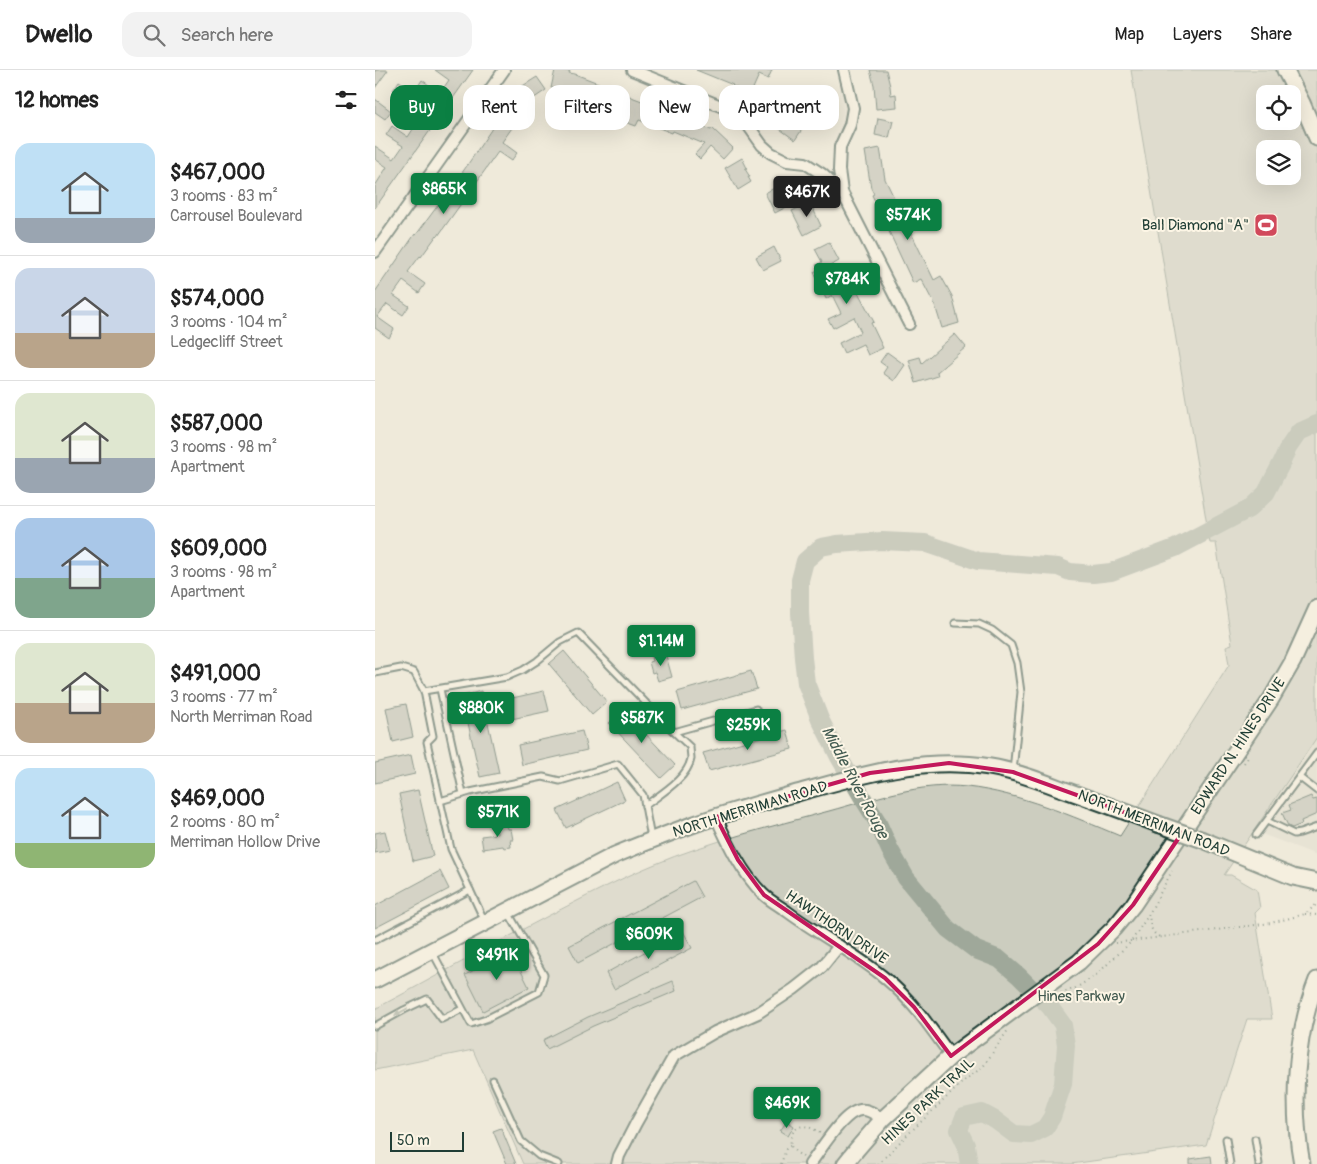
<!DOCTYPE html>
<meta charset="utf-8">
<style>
:root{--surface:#fff;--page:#f2f2f2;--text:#222;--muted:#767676;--line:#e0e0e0;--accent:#0b8043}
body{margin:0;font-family:Pangolin,sans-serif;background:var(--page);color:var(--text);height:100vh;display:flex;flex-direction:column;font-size:19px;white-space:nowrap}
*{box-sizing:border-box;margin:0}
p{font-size:16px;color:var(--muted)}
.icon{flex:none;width:28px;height:28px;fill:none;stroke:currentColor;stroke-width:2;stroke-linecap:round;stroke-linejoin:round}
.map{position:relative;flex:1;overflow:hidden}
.sheet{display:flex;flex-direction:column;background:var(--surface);width:375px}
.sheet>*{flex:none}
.hud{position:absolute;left:15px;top:15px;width:475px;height:45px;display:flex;gap:10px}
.fabs{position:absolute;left:881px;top:15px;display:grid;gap:10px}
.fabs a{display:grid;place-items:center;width:45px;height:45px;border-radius:10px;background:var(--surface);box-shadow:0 5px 20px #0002;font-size:25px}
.scale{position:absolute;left:15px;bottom:12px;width:74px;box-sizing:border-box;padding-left:5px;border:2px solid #1f3d34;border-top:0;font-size:14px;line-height:18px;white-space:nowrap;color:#1f3d34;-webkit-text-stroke:4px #fcf5e5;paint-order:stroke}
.price{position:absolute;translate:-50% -42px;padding:0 11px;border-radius:5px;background:var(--accent);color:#fff;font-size:16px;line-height:32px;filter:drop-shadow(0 1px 2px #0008)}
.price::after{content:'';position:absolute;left:50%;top:30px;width:15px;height:11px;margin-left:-8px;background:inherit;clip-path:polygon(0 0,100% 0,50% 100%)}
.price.active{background:#222;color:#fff}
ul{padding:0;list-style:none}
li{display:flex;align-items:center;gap:15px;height:125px;padding:0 15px}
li+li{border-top:1px solid var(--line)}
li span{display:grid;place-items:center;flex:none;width:140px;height:100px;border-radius:15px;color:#555}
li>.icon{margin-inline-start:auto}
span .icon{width:60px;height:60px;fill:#fffc;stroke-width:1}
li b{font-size:21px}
h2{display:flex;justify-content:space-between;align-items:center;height:60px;padding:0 15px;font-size:21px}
.pill{padding:0 18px;border-radius:15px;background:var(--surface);box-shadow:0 5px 20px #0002;font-size:18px;line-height:45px}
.pill.active{background:var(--accent);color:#fff}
header{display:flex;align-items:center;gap:30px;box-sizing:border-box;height:70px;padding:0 25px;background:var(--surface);border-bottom:1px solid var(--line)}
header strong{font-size:24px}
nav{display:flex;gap:28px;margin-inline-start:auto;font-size:18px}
.search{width:350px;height:45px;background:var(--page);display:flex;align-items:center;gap:12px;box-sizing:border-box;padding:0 18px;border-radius:15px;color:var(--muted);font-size:19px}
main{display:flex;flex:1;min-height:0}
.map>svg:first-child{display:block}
</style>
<header>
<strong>Dwello</strong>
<div class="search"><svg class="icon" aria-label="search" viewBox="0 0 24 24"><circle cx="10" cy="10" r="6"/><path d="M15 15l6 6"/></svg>Search here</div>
<nav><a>Map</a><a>Layers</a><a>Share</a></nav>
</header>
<main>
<section class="sheet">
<h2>12 homes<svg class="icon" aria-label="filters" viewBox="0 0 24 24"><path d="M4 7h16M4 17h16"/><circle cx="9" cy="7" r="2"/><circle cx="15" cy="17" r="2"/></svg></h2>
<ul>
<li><span style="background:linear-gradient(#bfe0f5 75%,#9aa5b1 0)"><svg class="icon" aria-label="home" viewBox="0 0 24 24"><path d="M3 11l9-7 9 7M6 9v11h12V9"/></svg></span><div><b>$467,000</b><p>3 rooms · 83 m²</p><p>Carrousel Boulevard</p></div></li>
<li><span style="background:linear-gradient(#c9d6e8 65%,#b9a48a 0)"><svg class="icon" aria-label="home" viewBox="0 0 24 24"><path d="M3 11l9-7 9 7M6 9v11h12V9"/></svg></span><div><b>$574,000</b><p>3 rooms · 104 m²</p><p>Ledgecliff Street</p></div></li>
<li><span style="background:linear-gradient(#dfe7d0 65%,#9aa5b1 0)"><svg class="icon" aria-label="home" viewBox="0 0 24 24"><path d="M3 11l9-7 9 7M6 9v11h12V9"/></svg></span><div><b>$587,000</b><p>3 rooms · 98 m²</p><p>Apartment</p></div></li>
<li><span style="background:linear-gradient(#a9c7e8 60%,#7fa58c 0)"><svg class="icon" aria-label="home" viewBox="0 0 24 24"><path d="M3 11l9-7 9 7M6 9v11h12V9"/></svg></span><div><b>$609,000</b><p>3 rooms · 98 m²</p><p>Apartment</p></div></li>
<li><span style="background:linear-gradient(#dfe7d0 60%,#b9a48a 0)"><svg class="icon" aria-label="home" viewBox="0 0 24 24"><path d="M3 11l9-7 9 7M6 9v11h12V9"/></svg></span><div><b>$491,000</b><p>3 rooms · 77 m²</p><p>North Merriman Road</p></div></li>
<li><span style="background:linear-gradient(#bfe0f5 75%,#8fb573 0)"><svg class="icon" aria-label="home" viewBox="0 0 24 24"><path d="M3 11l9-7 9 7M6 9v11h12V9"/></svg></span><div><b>$469,000</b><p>2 rooms · 80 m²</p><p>Merriman Hollow Drive</p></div></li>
</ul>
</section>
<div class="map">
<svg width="942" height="1094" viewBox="0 0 942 1094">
<rect width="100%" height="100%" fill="#efeada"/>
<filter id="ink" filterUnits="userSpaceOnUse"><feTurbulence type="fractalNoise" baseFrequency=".02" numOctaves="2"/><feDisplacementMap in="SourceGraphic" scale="10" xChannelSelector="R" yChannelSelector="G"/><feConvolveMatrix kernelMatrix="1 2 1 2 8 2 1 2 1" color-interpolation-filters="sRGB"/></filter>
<g filter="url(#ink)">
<!-- built -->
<path fill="#dedbcc" d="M942,667V785L879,761Z"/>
<!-- green -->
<path fill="#cccdbf" stroke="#76857a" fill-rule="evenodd" d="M756,0H942V667L849,805H856L882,820L885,838L880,843L897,949H872L831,1075L696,1094H148L98,980L0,1000V939C58,908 115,876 173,846C208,828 242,810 278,795C335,771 395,757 454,741C498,729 546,712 592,717C644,723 697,746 745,766L854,595L851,576L857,574L841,473H835ZM890,24H918V51H890ZM890,79H918V106H890Z"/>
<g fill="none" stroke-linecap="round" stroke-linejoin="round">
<!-- river -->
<path stroke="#9fa89a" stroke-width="18" d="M594,1094L591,1075L584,1060L589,1047L607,1043L620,1050L639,1064L656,1065L670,1058L677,1047L688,1014L691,975L688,955L675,937L644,906L624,889L601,880L573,859L531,808L515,780L502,751L489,730L464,687L445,649L431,613L428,588L425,543V510L430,491L446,477L462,474L507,471L550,473L603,491L683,497L695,502L718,504L736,502L800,478L874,439L891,423L906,394L913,378L924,362L942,354"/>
</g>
<!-- building -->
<g fill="#b5b9ad" stroke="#1f3d34">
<path d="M0,0H13L0,18Z"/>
<path d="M60,0H98L0,138V116L12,97L0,89V76L19,89L28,76L11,65L17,56L33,67L42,53L24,41L30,32L49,45L59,31L41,19L47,10L65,23L74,10Z"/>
<path d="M180,0L195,1L194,3L200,4L236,18V17L259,28L299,43L298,45L336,60L337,58L358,78L348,89L335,77L325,89L320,84L329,74L298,61L297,63L264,50L261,56L250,52L254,41L239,35L237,40L202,26L203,23L176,18Z"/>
<path d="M321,0H397L393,9L384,5L376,23L373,22L372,24L362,20V18L357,16L358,15Z"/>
<path d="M495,0H511L515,16L516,25L521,24L522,37L501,39L499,15Z"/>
<path d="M162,7L171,20L155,31L146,17Z"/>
<path d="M24,11L33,17L27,26L18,20Z"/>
<path d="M450,20L451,50L437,51L436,31H439V21Z"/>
<path d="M0,29L16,41L10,49L0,42Z"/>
<path d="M139,30L153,39L140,56L139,55L127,72L142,83L136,91L123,82L63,166L62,165L46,187L45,186L33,202L50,214L44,223L28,211L18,225L34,236L28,245L12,234L2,247L19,259L14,268L0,258V222L40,164L41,165L89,100L134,33L136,34Z"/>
<path d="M403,40L428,58L420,70L402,57L404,55L396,50Z"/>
<path d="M503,48L518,51L514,68L500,65Z"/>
<path d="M505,78L510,109L559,210L566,206L577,226L584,253L567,258L558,229L557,230L546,209L538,213L497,125L499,124L496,118L490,81Z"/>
<path d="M367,88L372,98L370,99L375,107H373L376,112L363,120L350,98Z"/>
<path d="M407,114L417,134L400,143L390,123Z"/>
<path d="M435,132L446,156L429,165L417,141Z"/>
<path d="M454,172L464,191L451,198L462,219L477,211L499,252L496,253L508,278L493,285L488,274L469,283L464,273L486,262L479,247L458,258L453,249L466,243L457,225L451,229L439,202L444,199L441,195L447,192L440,179Z"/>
<path d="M399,177L406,191L388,200L381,187Z"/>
<path d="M580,264L591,277L562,302L563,306L541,313L534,290L545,287L547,293Z"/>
<path d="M512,282L530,295L519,311L508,303L512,297L505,292Z"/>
<path d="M189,581L232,632L217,645L174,594Z"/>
<path d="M290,582L297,607L283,611L280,602L277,603L274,592L277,591L276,586Z"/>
<path d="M376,601L382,619L307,640L302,622Z"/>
<path d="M106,621L124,703L105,707L87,626Z"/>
<path d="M169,621L174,641L132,650L128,630Z"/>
<path d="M31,634L38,667L18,672L11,638Z"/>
<path d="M248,640L300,695L286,708L234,653Z"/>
<path d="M412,660L417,679L334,701L328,683Z"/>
<path d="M207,661L212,680L147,695L143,675Z"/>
<path d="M36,685L40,704L0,713V693Z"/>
<path d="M242,712L250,730L191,758L182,740Z"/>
<path d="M43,720L58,786L38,791L24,724Z"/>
<path d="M936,726L938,730L942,729V744L926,751L927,754L917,758L913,756L907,743L916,740L914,735Z"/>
<path d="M132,754L133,759H136L138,770H135L136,777L129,778L128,776L108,779L106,766L122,764L121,756Z"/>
<path d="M10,761L15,780L0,783V763Z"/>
<path d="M65,801L74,819L0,858V836Z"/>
<path d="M318,811L327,827L203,893L194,876Z"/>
<path d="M308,861L317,878L239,919L231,903Z"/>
<path d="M136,881L154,917L108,941L90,905Z"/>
<path d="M298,911L301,921L218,956L172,979L168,970L213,947Z"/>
<path d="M412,1051L419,1056L413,1066L405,1061Z"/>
<path d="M126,1058L141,1094H132L118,1061Z"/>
<path d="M836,1086L837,1094H815V1089Z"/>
</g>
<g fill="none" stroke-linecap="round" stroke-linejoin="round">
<!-- lane casing -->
<g stroke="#1f3d34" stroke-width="9">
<g id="lane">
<path d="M580,553L604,554L617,560L636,575L642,593L646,622L638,701"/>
<path d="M0,603L26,598L39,602L49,621"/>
<path d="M65,619L88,724"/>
<path d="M924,707L942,721"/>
<path d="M65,731L95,722L168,707L185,711L243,694L268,725L276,768"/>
<path d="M270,736C285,724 312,709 316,689C316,685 315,680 315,677L299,662"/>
<path d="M892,751L919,764L925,763L942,757"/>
<path d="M881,765L942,683"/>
<path d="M110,852L76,779L52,672L58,666L49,621L132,607L148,600L162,591L185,572L203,563L299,662L381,639"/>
<path d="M0,870L95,820"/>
<path d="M58,883L96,954L111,949L164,922L169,905L133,842"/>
<path d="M0,956L29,940L52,929L67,949L87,939"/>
<path d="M118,1010L146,1071L164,1086L184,1094"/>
<path d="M851,1069L855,1094"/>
<path d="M880,1069L884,1094"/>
</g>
</g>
<!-- street casing -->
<g stroke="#1f3d34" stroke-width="14">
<g id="street">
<path d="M257,0L348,37L361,43L370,51L387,75L396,83L412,91L430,93L447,104L467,122"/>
<path d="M469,0L478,38L475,55L465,77L464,100L467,122L534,254"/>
<path d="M0,182L129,0"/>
<path d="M341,747C353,774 367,803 388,824C395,831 405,836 413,842C444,865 480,883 510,908C537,930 556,958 576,986"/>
<path d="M242,1094L244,1086L261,1053L299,986L340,962L383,943L419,919L447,897L464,876"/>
<path d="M435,1094C446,1080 471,1036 490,1040C496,1041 503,1046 508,1049"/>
</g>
</g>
<!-- secondary casing -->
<g stroke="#1f3d34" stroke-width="19">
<g id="secondary">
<path d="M910,0L927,33L942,68"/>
<path d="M828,770L918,807L942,812"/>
<path d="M0,910L240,785C264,775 289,765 314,756C349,743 386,733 422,723C488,705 546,686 615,697C640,701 664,710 687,719C719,730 751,742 783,754"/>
<path d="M470,1094L482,1079L508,1049L576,986L704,892L739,858L758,835L896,629L918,591L942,538"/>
<path d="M927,1094C916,1035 920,966 942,910"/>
</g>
</g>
<!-- path -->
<g stroke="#1f3d34" stroke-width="2" stroke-dasharray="1 4" stroke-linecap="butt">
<path d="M869,693L875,685"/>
<path d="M774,844C775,853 775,863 785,867"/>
<path d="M930,844L942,845"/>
<path d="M740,873L896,853L930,844L942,834"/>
<path d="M681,925L701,918L721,905L756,872L774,844L797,801"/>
<path d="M428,1087C424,1084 418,1081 416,1076C415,1072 416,1067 417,1064C424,1051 436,1057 445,1063"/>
<path d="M406,1094L411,1079L416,1075"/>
<path d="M503,1094L529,1068L591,1009L608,997L633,960"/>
</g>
<!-- lane -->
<use href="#lane" stroke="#fcf5e5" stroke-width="5"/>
<!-- street -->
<use href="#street" stroke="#fcf5e5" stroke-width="10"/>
<!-- secondary -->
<use href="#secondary" stroke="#fcf5e5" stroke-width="15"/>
<!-- secondary-bridge casing -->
<g stroke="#1f3d34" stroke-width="19" stroke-linecap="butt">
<path id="secondary-bridge" d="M783,754L828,770"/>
</g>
<!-- secondary-bridge -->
<use href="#secondary-bridge" stroke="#fcf5e5" stroke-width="15"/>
</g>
<!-- one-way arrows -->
<defs><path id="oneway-solid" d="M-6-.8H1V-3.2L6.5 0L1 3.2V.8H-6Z" transform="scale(1.25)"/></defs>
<use fill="#8e998c" href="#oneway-solid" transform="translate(26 942) rotate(152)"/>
</g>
<!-- marked area -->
<path d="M0 0H942V1094H0ZM574,693L638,702L807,763L758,835L723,874L576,986L539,937L510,908L389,825L363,790L341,747L495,703Z" fill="#efeada" fill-opacity=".55" fill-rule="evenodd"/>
<path fill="none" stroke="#c2185b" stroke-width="4" stroke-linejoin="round" d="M574,693L638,702L807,763L758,835L723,874L576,986L539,937L510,908L389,825L363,790L341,747L495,703Z"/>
<!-- icons -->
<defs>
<g id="stadium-square" transform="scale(1.25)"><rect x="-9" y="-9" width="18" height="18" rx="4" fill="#d1495b" stroke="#fcf5e5"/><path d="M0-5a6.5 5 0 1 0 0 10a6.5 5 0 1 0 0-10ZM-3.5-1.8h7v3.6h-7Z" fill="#fff"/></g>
</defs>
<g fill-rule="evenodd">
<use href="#stadium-square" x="891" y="155"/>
</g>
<g text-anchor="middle" stroke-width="4" stroke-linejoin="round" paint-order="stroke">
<!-- poi labels -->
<g font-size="15" fill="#1f3d34" stroke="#fcf5e5" text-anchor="end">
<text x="874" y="160">Ball Diamond "A"</text>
</g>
<!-- street labels -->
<g font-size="15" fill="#1f3d34" stroke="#fcf5e5">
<text transform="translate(863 676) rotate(-57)" y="5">EDWARD N. HINES DRIVE</text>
<text transform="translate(375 739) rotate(-17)" y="5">NORTH MERRIMAN ROAD</text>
<text transform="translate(779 753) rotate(21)" y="5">NORTH MERRIMAN ROAD</text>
<text transform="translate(462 857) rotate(34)" y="5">HAWTHORN DRIVE</text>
<text transform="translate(553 1031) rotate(-43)" y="5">HINES PARK TRAIL</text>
</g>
<!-- park labels -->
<g font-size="15" fill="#425a50" stroke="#fcf5e5">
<text x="706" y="931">Hines Parkway</text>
</g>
<!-- water labels -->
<g font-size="16" font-style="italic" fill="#455d53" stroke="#fcf5e5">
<text transform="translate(481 712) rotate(62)" y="6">Middle River Rouge</text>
</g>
</g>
</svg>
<div class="fabs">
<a><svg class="icon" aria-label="locate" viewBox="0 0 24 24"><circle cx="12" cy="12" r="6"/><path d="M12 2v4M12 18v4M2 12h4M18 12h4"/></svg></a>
<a><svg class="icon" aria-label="layers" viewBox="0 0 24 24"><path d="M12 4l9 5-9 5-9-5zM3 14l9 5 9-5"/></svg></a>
</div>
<div class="scale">50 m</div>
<b class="price" style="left:69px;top:145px">$865K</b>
<b class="price active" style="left:432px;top:148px">$467K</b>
<b class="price" style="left:533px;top:171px">$574K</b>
<b class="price" style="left:472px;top:235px">$784K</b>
<b class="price" style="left:286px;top:597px">$1.14M</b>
<b class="price" style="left:106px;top:664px">$880K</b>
<b class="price" style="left:267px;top:674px">$587K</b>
<b class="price" style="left:373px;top:681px">$259K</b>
<b class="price" style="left:123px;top:768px">$571K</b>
<b class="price" style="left:274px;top:890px">$609K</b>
<b class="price" style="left:122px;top:911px">$491K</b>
<b class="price" style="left:412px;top:1059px">$469K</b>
<div class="hud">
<a class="pill active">Buy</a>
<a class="pill">Rent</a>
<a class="pill">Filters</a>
<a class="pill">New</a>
<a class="pill">Apartment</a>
</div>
</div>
</main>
